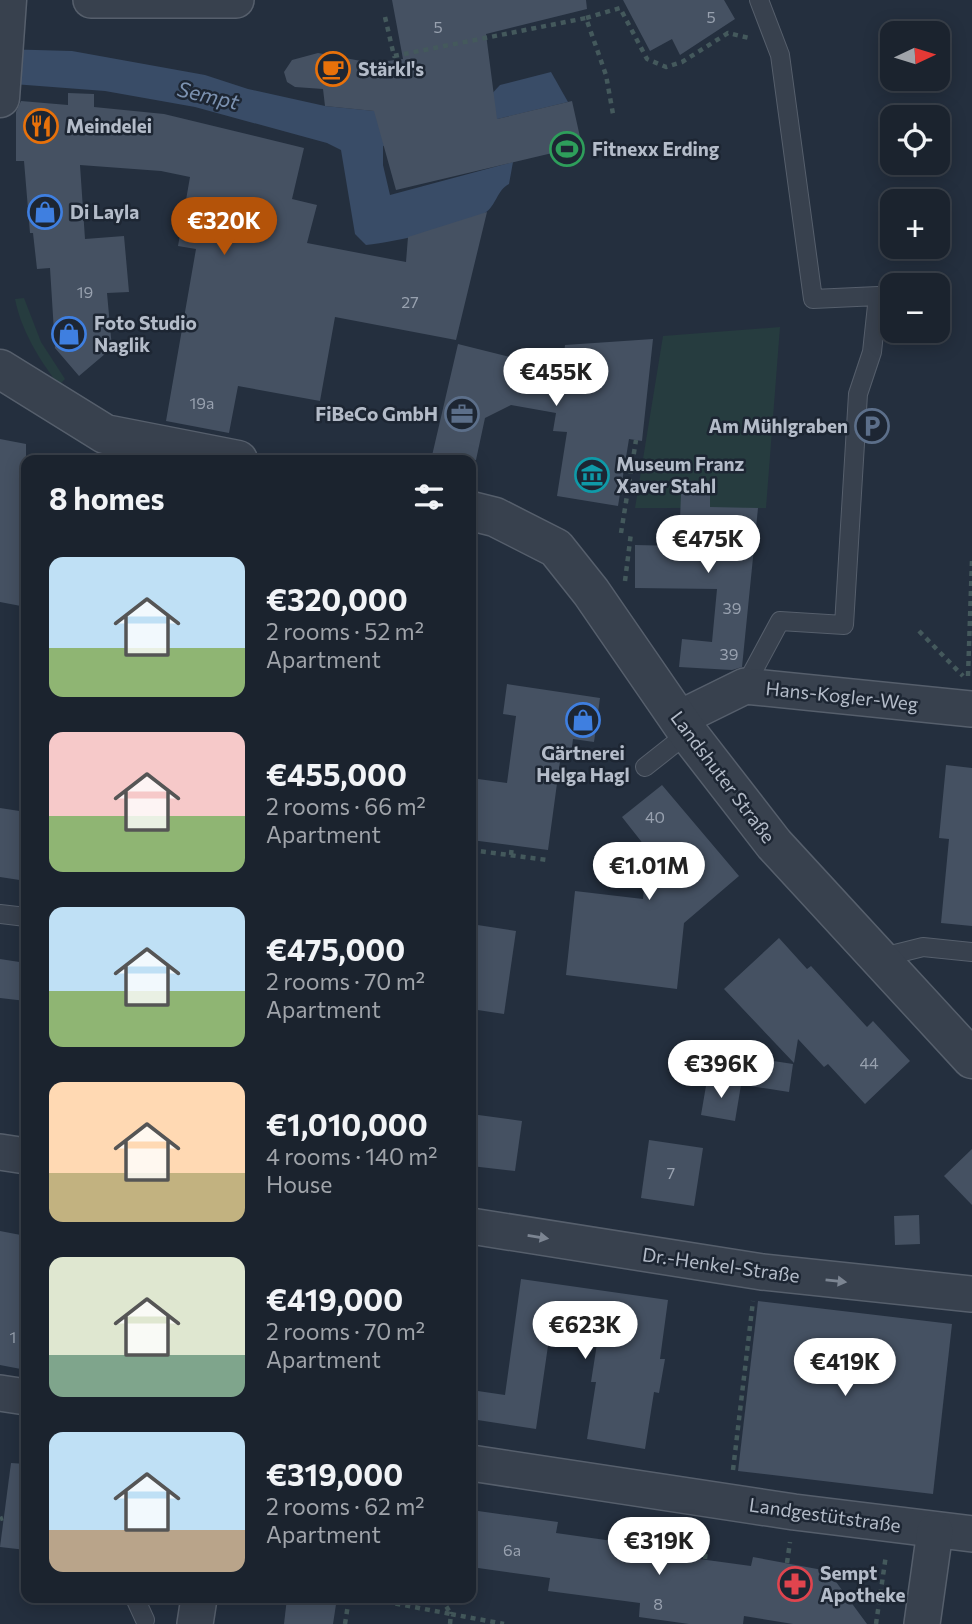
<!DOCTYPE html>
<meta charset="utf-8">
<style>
:root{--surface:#1b232e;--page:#282f3a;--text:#f1f3f6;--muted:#a0a4aa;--line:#39404a;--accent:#b45309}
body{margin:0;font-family:Commissioner,sans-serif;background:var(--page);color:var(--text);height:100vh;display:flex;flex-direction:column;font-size:26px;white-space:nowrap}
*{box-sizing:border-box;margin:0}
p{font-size:23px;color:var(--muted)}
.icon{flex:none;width:38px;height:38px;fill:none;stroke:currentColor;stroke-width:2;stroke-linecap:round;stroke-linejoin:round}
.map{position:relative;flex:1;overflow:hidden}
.details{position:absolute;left:21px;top:455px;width:455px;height:1148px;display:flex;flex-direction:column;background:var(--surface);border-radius:14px;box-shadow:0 4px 18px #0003,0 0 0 2px var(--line)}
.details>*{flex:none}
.needle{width:46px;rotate:86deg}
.fabs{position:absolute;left:880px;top:21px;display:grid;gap:14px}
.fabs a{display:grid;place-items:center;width:70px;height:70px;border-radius:14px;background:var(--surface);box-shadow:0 4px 18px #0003,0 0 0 2px var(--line);font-size:35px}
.price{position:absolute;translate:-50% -60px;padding:0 16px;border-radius:24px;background:#fff;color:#222;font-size:23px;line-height:46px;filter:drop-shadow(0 2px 4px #0008)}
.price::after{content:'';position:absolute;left:50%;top:42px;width:21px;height:16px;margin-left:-10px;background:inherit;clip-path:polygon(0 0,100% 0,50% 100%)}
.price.on{background:var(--accent);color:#fff}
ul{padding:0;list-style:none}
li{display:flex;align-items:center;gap:21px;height:175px;padding:0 28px}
li span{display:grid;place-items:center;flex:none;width:196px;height:140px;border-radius:14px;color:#555}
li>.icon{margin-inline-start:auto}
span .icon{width:84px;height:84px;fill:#fffc;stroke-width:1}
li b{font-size:30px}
h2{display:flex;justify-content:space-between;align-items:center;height:84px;padding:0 28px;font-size:30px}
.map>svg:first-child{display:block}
</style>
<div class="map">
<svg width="972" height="1624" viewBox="0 0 972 1624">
<rect width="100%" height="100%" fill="#242f3e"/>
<!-- green -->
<g fill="#263c3f">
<path d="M24,298L41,342L65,379L59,385C40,361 21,330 15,299Z"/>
<path d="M780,327L766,508H635L663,336Z"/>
</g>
<!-- water -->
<g fill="#394c67">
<path d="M0,49L72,51L205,75L248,89L325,106L375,111L416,137L383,146V165L390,195L513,162L509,184C497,190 496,206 485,213C457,229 399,241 366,245L355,234L341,150L327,143L195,107L105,91L0,83Z"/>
<path d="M551,72L568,102L460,128L500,85Z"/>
</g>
<!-- building -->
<g fill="#455162">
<path d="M392,0H586L587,9L486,34L497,119L572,101L582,146L396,190L374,111L325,106L323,89L295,87L287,82L284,72L292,60L318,53L372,63L403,59Z"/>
<path d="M623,0H724L735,19L680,55L672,39L650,51Z"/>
<path d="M68,93L94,94V107L164,114L304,148L292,199L317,205L307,243L406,262L408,237L487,212L456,340L335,317L320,401L238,386L229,433L166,421L196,249L178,246L190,177L161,171L80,165L85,239L124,236L129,292L107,293L112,348L79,376L55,348L50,268L37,269L33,233H30L24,161H16V112L21,101L68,105Z"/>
<path d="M653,339L642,441L629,439L618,506L557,496L567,432L553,431L556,413L511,405L485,418L476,460H431L458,344L562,370L565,345Z"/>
<path d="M0,439L26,444V607L0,602Z"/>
<path d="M681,494H710V507L758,508L742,667L732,670L679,667L682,639L712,642L717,589L635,588V545L679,546Z"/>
<path d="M507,684L600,698L594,742L573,739L571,756L561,754L548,850L471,840V778L507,783L516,716L503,714Z"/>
<path d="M946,765L972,768V926L941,923L949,839L939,838Z"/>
<path d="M662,785L739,876L684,923L677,989L566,975L575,891L643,899L648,850L622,817Z"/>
<path d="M0,808L26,812V881L0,877Z"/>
<path d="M471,924L516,931L504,1014L471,1009Z"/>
<path d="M779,938L807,969L811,966L867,1027L873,1021L910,1061L865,1104L828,1064L824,1067L798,1039L794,1063L724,989Z"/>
<path d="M0,959L26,963V1001L0,998Z"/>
<path d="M729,1054L793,1064L789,1092L724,1082Z"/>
<path d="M707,1080L741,1085L735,1121L701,1115Z"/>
<path d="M471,1114L522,1121L515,1171L471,1166Z"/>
<path d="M649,1140L703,1148L694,1206L641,1198Z"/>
<path d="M972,1149V1205L944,1176Z"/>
<path d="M919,1215L920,1244L895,1245L894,1216Z"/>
<path d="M0,1231L26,1236V1370L0,1365Z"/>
<path d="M521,1279L668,1300L660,1359H665L659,1393L654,1392L645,1449L587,1439L596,1382H591L601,1318L553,1311L536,1429L471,1419V1390L505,1395Z"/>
<path d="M758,1301L952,1324L933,1494L738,1471Z"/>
<path d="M11,1463L26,1464V1550L0,1547Z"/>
<path d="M471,1510L558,1522L556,1533L648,1546V1552L751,1566L753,1557L828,1571L867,1624H793L744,1616L743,1624H689L639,1617L640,1603L548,1591L550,1578L471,1567Z"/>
<path d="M287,1598H337L333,1624H284Z"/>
</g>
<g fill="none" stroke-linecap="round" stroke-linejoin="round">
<!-- service casing -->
<g stroke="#565f6c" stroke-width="20">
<g id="service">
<path d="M745,686L780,621L844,625L858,394L872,352L878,296L813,299L780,55L759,0"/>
<path d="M645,767L688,733"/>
<path d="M0,914L26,917"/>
<path d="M879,958L923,947L972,952"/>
<path d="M135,1598L145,1620"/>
</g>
</g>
<!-- minor casing -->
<g stroke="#565f6c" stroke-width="38">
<g id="minor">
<path d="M91,0H236"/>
<path d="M678,719L745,686L972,709"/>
<path d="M0,1152L26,1156"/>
<path d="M471,1226L762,1272L972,1294"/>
<path d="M0,1393L26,1397"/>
<path d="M471,1463L794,1512L972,1534"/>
<path d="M195,1624L199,1598"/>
<path d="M922,1624L935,1531"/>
</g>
</g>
<!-- tertiary casing -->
<g stroke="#565f6c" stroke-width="41">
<g id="tertiary">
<path d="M0,98L7,0"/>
<path d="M0,369L105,434L238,460"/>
<path d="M471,511L495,517L556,548L591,592L688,733L774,844L972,1059"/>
</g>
</g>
<!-- path -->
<g stroke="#44595c" stroke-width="4.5" stroke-dasharray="5 5" stroke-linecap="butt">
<path d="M385,17L394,56L586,18L606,75L613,114"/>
<path d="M586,18L620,8L647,59L666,67L682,62L728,33L749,38"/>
<path d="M621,533L636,440"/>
<path d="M625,581L631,533"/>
<path d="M919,631L963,676"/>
<path d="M968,676L972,560"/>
<path d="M471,850L547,860"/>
<path d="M511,855L512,845"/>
<path d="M733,1470L753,1301"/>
<path d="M0,1519L3,1518"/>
<path d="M705,1559L708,1532"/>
<path d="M787,1563L790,1542"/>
<path d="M366,1598L451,1614"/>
<path d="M441,1598L451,1614"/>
<path d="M345,1624L349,1598"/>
<path d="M450,1624L451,1614L504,1624"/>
<path d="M876,1624L886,1555"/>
</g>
<!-- service -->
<use href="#service" stroke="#38414e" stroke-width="18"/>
<!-- minor -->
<use href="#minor" stroke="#38414e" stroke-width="35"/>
<!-- tertiary -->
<use href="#tertiary" stroke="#38414e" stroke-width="38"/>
</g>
<!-- one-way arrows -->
<defs><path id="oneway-solid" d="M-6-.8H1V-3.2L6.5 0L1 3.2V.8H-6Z" transform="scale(1.75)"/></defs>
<g fill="#7c8592">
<use href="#oneway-solid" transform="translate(538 1237) rotate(9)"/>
<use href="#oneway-solid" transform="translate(836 1281) rotate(6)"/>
</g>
<!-- icons -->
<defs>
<g id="cafe-ring" transform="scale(1.75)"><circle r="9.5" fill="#1d2633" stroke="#e8710a" stroke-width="1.5"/><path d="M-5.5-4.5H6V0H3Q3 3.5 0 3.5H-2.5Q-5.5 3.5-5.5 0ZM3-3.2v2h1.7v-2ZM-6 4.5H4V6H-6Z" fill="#e8710a"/></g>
<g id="restaurant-ring" transform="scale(1.75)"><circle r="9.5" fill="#1d2633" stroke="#e8710a" stroke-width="1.5"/><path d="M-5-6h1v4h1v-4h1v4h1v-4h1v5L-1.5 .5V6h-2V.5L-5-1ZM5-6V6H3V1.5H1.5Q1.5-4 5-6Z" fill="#e8710a"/></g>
<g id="stadium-ring" transform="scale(1.75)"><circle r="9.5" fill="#1d2633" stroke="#2e9e5b" stroke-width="1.5"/><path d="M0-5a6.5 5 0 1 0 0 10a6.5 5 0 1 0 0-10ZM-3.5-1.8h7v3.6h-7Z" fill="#2e9e5b"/></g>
<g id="shop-ring" transform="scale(1.75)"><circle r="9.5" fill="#1d2633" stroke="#3f7fe0" stroke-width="1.5"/><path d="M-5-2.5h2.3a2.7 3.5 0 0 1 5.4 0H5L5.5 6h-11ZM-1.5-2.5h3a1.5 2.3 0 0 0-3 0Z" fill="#3f7fe0"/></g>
<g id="office-ring" transform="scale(1.75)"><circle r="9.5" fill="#1d2633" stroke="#5c6f8a" stroke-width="1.5"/><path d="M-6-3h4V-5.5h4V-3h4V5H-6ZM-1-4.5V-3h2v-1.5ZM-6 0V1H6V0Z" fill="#5c6f8a"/></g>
<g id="parking-ring" transform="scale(1.75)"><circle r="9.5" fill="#1d2633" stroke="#5c6f8a" stroke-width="1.5"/><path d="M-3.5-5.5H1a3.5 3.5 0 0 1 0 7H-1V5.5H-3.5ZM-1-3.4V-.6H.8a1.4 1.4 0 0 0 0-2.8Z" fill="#5c6f8a"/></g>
<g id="museum-ring" transform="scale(1.75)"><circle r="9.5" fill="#1d2633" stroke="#0f9aa8" stroke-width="1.5"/><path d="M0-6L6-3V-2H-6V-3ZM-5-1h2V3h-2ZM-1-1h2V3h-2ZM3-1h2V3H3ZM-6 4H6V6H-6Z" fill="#0f9aa8"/></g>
<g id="pharmacy-ring" transform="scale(1.75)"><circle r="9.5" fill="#1d2633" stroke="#e0444e" stroke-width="1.5"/><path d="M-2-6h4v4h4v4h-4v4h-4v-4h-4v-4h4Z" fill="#e0444e"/></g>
</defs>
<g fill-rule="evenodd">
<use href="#cafe-ring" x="333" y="69"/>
<use href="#restaurant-ring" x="41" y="126"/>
<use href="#stadium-ring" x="567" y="149"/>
<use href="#shop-ring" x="45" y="212"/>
<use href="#shop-ring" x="69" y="334"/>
<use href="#office-ring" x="462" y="414"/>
<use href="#parking-ring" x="872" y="426"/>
<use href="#museum-ring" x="592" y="475"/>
<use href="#shop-ring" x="583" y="720"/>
<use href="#pharmacy-ring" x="795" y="1584"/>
</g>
<g text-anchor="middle" stroke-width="5" stroke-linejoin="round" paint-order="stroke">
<!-- number labels -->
<g font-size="16" fill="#98a1af">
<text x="711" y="23">5</text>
<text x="438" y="33">5</text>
<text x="85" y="298">19</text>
<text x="410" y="308">27</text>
<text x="202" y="409">19a</text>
<text x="732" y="614">39</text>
<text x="729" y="660">39</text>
<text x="655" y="823">40</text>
<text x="869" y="1069">44</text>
<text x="671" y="1179">7</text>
<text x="13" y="1343">1</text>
<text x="512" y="1556">6a</text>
<text x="658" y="1610">8</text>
</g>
<!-- poi labels -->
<g font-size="19" font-weight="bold" fill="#b4bcc9" stroke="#1d2633" text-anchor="start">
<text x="358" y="76">Stärkl's</text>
<text x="66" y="133">Meindelei</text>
<text x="592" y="156">Fitnexx Erding</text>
<text x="70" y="219">Di Layla</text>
<text x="94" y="330">Foto Studio<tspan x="94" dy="22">Naglik</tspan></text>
<text x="438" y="421" text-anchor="end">FiBeCo GmbH</text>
<text x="848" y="433" text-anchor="end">Am Mühlgraben</text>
<text x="616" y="471">Museum Franz<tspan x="616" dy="22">Xaver Stahl</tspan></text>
<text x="583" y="760" text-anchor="middle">Gärtnerei<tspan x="583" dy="22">Helga Hagl</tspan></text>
<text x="820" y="1580">Sempt<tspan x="820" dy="22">Apotheke</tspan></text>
</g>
<!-- street labels -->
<g font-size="19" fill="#b4bcc9" stroke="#1d2633">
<text transform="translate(842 696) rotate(6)" y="7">Hans-Kogler-Weg</text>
<text transform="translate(723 777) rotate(53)" y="7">Landshuter Straße</text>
<text transform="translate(721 1265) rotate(8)" y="7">Dr.-Henkel-Straße</text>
<text transform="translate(825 1515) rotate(8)" y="7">Landgestütstraße</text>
</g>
<!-- water labels -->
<g font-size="21" font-style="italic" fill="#7c92b1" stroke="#1d2633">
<text transform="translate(208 96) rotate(13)" y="7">Sempt</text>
</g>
</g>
</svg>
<div class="fabs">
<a><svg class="needle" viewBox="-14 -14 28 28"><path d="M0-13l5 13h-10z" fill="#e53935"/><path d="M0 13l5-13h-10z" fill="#a0a4aa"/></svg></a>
<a><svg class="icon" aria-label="locate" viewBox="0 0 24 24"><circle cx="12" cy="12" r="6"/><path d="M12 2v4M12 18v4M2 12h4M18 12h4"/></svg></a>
<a>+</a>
<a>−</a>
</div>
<b class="price on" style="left:224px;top:257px">€320K</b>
<b class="price" style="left:556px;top:408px">€455K</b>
<b class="price" style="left:708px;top:575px">€475K</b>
<b class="price" style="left:649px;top:902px">€1.01M</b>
<b class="price" style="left:721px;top:1100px">€396K</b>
<b class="price" style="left:585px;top:1361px">€623K</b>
<b class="price" style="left:845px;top:1398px">€419K</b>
<b class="price" style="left:659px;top:1577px">€319K</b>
<section class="details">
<h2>8 homes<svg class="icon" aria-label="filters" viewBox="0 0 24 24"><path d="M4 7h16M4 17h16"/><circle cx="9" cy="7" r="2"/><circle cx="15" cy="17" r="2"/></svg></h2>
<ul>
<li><span style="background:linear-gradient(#bfe0f5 65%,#8fb573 0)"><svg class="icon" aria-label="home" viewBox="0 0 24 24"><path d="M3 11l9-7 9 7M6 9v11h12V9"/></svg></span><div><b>€320,000</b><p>2 rooms · 52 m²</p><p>Apartment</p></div></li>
<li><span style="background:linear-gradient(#f6c9c9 60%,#8fb573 0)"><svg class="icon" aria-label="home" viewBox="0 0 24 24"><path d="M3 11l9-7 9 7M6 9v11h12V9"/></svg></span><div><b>€455,000</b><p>2 rooms · 66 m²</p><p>Apartment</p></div></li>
<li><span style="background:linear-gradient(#bfe0f5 60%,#8fb573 0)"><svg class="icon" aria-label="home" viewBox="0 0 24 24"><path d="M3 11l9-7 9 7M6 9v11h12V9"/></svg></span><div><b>€475,000</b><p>2 rooms · 70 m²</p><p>Apartment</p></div></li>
<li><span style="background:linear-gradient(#ffd9b3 65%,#c2b280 0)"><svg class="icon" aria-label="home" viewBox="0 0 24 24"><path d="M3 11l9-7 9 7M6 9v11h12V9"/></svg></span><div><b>€1,010,000</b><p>4 rooms · 140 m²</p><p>House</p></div></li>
<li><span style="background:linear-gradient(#dfe7d0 70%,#7fa58c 0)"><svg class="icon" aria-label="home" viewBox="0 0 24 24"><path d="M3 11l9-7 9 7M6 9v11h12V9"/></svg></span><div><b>€419,000</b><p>2 rooms · 70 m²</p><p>Apartment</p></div></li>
<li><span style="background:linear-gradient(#bfe0f5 70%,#b9a48a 0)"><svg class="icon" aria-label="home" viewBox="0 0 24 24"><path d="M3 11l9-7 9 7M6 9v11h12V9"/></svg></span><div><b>€319,000</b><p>2 rooms · 62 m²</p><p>Apartment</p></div></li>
</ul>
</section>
</div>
